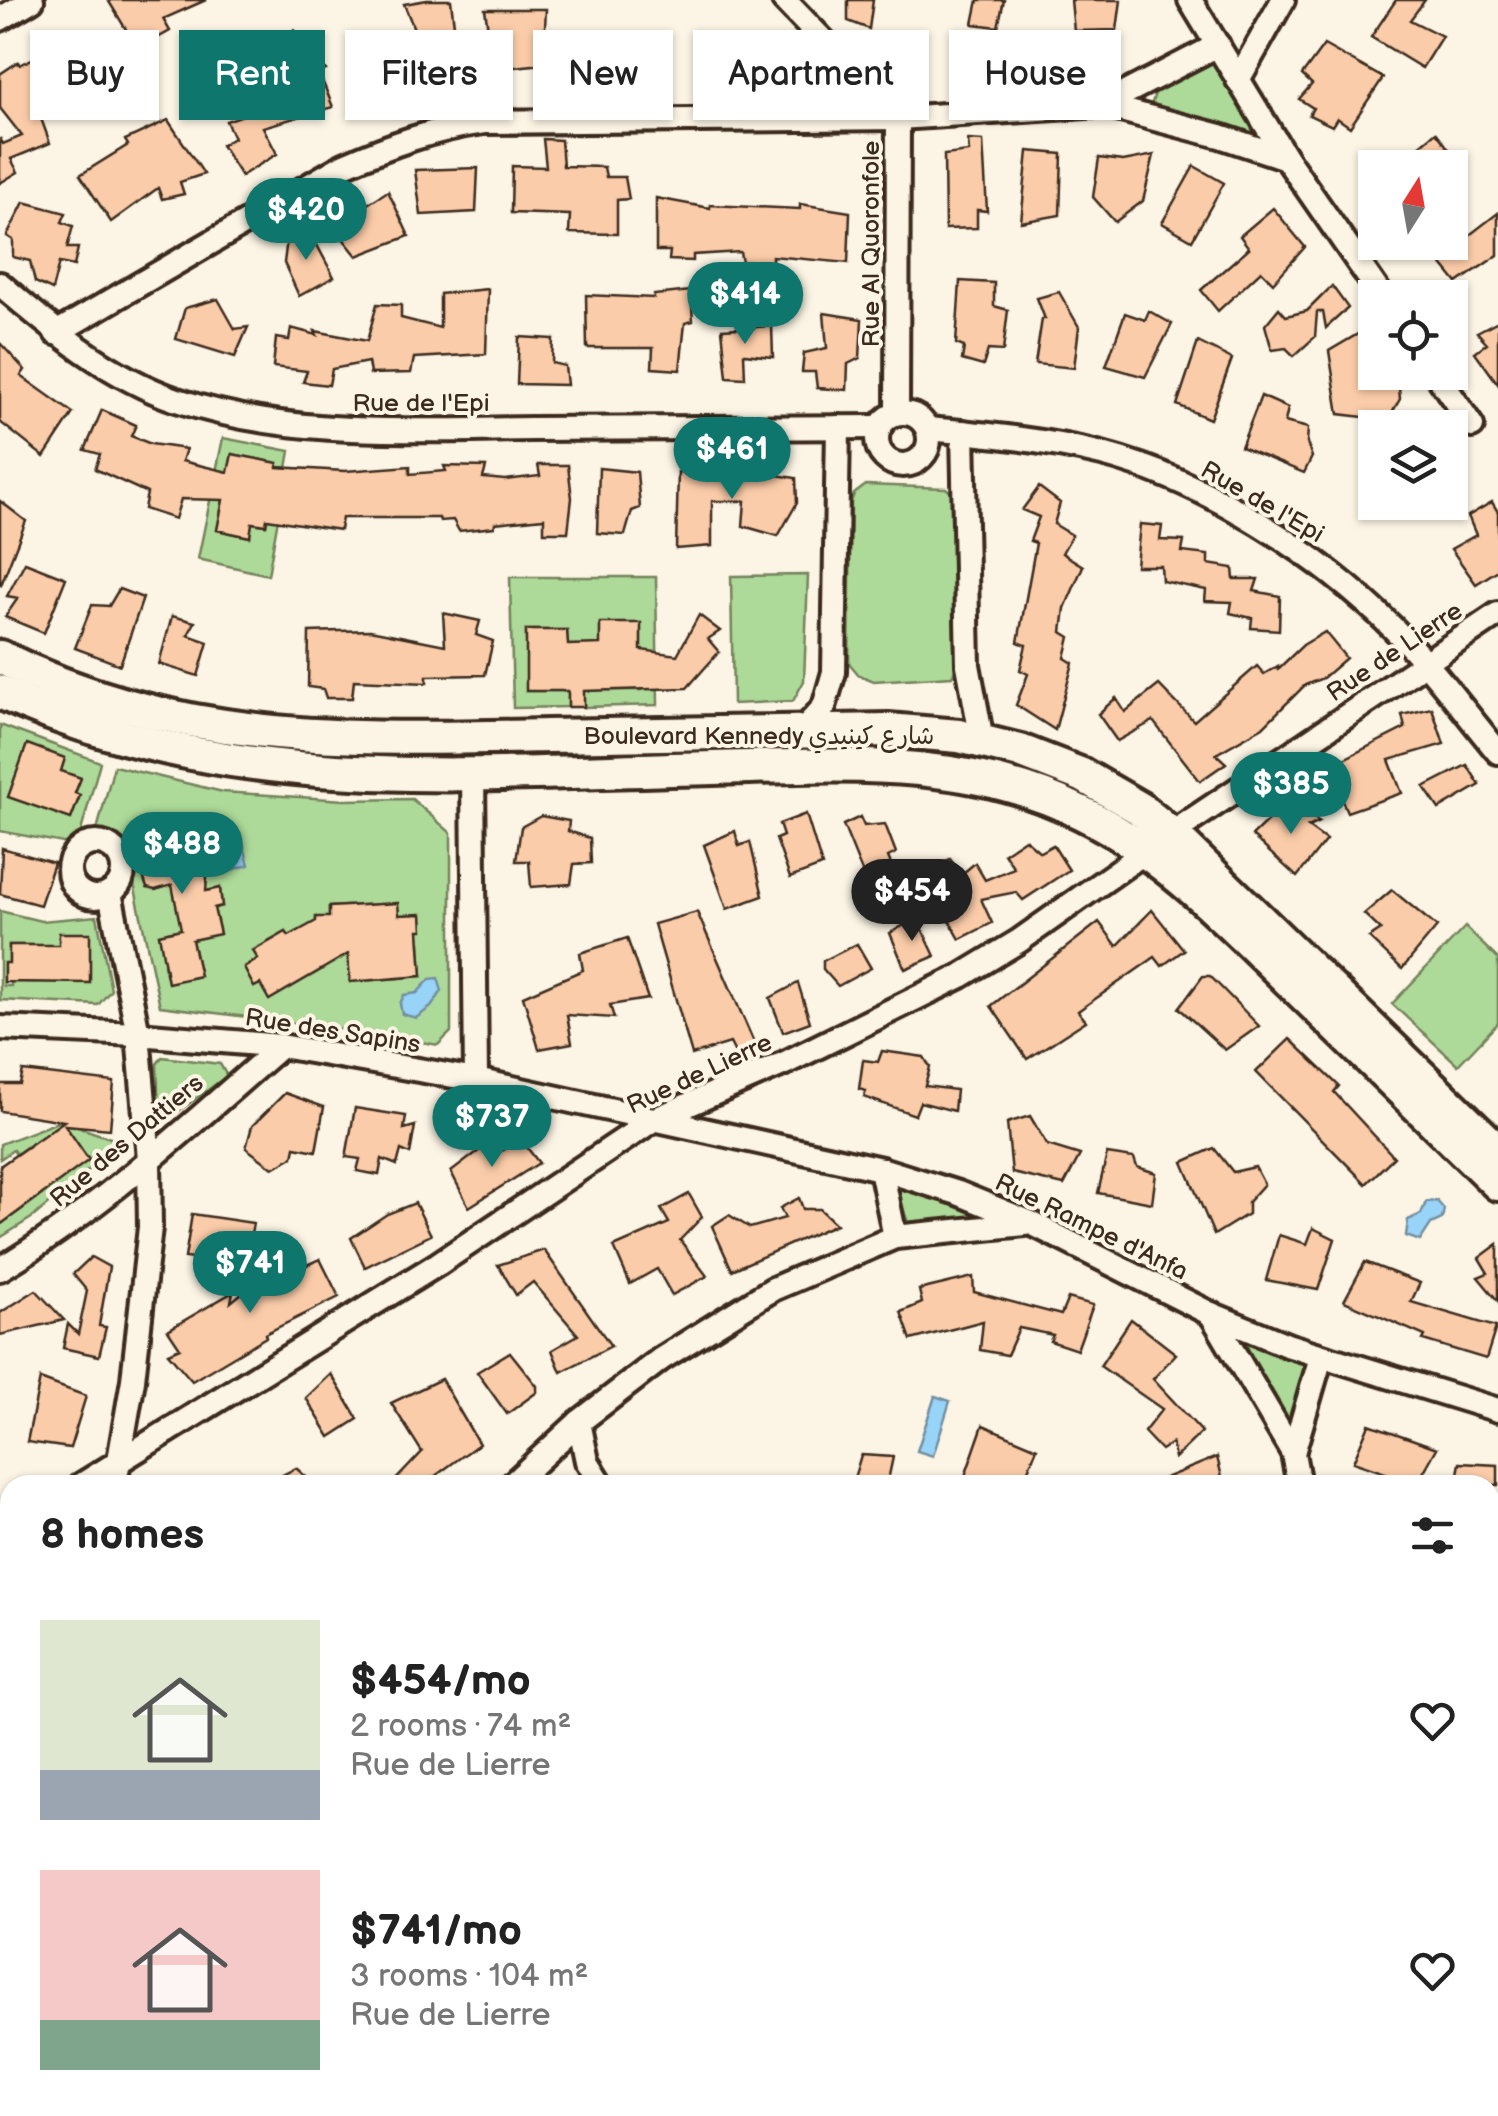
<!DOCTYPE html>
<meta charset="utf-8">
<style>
:root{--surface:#fff;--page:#f2f2f2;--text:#222;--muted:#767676;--accent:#0f766e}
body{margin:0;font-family:"Balsamiq Sans","Playpen Sans Arabic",sans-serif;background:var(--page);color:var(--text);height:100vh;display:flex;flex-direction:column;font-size:38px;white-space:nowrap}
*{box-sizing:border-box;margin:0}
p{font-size:32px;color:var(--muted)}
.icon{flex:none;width:55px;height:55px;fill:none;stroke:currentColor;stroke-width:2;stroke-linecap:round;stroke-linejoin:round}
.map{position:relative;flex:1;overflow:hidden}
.side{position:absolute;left:0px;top:1475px;width:1500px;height:642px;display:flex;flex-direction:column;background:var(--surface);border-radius:30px 30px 0 0;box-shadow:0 2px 8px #0004}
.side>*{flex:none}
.hud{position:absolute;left:30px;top:30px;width:1440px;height:90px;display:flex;gap:20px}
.needle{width:65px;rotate:11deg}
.controls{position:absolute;left:1358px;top:150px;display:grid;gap:20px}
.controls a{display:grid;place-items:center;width:110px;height:110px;border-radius:0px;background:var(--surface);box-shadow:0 2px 8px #0004;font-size:50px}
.price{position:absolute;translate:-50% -85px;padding:0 22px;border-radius:35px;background:var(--accent);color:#fff;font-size:32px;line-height:65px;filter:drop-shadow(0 2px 5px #0008)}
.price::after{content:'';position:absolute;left:50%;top:60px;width:30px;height:22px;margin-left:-15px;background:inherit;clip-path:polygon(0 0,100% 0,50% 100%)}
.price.active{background:#222;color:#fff}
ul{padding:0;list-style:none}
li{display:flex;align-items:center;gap:30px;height:250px;padding:0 40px}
li span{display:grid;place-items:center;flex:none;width:280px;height:200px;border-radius:0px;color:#555}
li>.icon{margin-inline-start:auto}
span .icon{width:120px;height:120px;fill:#fffc;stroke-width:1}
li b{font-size:42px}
h2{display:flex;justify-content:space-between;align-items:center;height:120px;padding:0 40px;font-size:42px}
.tag{padding:0 35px;border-radius:0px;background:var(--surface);box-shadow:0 2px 8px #0004;font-size:35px;line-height:90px}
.tag.active{background:var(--accent);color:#fff}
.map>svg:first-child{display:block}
</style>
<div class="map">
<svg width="1498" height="2116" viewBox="0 0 1498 2116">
<rect width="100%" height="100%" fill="#fcf5e5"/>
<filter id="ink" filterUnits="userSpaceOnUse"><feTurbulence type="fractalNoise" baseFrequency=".01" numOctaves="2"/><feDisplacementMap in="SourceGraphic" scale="20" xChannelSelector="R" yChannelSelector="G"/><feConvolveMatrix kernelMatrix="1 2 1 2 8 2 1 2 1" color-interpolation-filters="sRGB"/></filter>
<g filter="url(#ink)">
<!-- green -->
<g fill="#adda99" stroke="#74825c" stroke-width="2.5" fill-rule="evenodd">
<path d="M1212,62L1218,65L1254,130L1251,134L1156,108L1152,103L1155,93Z"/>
<path d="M223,438L290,451L268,575L198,559ZM232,454L278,463L266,525L252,523L249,537L217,530Z"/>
<path d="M866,485L946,488L955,496L957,665L952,676L874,681L859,675L849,663L851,502L854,494Z"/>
<path d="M808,575L804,681L793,701L733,704L731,576Z"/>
<path d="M510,577H656L658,705L584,707L583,645H568L567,630H526L527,691H568V707L513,708ZM640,623L641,690H611L601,685L600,624Z"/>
<path d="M0,725L100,762L80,835L68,844L0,831ZM27,745L65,758L61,771L81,778L75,793L80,796L71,819L9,797Z"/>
<path d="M114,766L223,792L344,800L412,799L451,833V1032L438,1045L358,1031L160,1006L126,846L114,836L96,834ZM192,828L199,833L200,838L196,846L199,857L208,863L207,873L155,890L147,887L144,879L146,873L161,868L140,858L135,849ZM220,888L222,906L214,908L220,933L192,940L200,976L168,982L164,965L168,963L159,934L182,929ZM397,903L399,915L421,914L422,929L399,931L400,944L420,943L422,976L350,982L348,955L330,956L317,933L316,918L329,917V907ZM301,930L323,969L270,999L260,984L254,987L244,967L258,959L253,950L286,932L289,936Z"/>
<path d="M0,911L41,921L97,916L111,990L98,1005L0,1000ZM9,945H35V982H11V986H4V964L9,963Z"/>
<path d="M1465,927L1498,959V1023L1458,1065L1392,1004Z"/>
<path d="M162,1057L220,1064L227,1076L165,1121L159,1117L157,1064Z"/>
<path d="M60,1121L122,1142L33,1217L0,1238V1225L42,1195L36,1185L39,1143L37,1140L16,1154L13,1150L0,1159V1144Z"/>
<path d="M895,1183L999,1218L909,1226Z"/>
<path d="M1246,1344L1305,1364L1287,1427Z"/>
<path d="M10,1819V1939L0,1934V1897L5,1885L2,1879L4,1866H0V1827Z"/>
<path d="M0,1978L10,1986V2052L0,2065V2031L4,2026L0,2023Z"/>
<path d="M41,2108H275L290,2113L298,2108H523L534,2116H68L61,2112L34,2116Z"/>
</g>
<!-- water -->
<g fill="#98d3f8" stroke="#738fa1" stroke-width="2.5">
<path d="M244,846L249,865L217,874L212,854Z"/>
<path d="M438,978L442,991L431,1007L416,1018L402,1014L400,1004L404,995L417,993L430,979Z"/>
<path d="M1437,1201L1444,1209L1442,1219L1431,1224L1420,1241L1406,1236L1408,1220L1421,1214L1426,1202Z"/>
<path d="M935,1396L950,1401L933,1456L917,1451Z"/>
</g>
<!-- building -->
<g fill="#fbcca9" stroke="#3b2a1e" stroke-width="2.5">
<path d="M108,0H206L163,19L170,31L138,49Z"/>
<path d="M427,0H451L456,42L422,49L404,4Z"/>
<path d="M848,0H873L869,29L848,21Z"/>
<path d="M978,0H1004L998,27L973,24Z"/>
<path d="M1071,0H1121L1117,30L1074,31Z"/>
<path d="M1396,0H1425L1410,20L1442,36L1422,68L1371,37Z"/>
<path d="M485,9H546L543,64L494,69Z"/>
<path d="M294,30L326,70L319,73L333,107L263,127L277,154L241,176L221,145L234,138L226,121L280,102L259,50Z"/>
<path d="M86,31L107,77L47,105L49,109L39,113L50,143L11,159L18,172L0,183V138L3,144L22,136L0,108V74L18,62L20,65Z"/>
<path d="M1324,45L1383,78L1350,127L1337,118L1332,126L1309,115L1313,108L1299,99L1312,84L1302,75Z"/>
<path d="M168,120L204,174L180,182L184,194L162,199L158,188L111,222L80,175L128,145L125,140Z"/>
<path d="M1436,132L1455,157L1444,162L1448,168H1412L1405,158Z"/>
<path d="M543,139L561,140L563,166L604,167L606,177H625L629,199L617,200V234L569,233L570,215L511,213L512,166L546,167Z"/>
<path d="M968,140L983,141L987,211L977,210V228L945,229L944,155L969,152Z"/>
<path d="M1028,151L1062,154L1060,215L1021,222Z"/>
<path d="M1154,155L1143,201L1115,222L1093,197L1099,158L1123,161Z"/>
<path d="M1194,166L1224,183L1192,240L1162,223Z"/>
<path d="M478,168L476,212L421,215L415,170Z"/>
<path d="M388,191L409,236L357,256L333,226Z"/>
<path d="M656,198L710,208V205L800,209V204L850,212L848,263L772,256V262H742L740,252L693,255V261L669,260L670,251H656Z"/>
<path d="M24,202L66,213L62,222L73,226L67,248H78L74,266L59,263L52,290L35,282L30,261L13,257V240L7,236Z"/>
<path d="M1273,208L1305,247L1273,283L1261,271L1218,311L1201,290L1249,248L1240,236Z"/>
<path d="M1498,213V255L1457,283L1431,251L1440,242H1450V233L1459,224L1467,237Z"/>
<path d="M308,228L334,277L299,296L284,263L287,239Z"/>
<path d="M960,281L994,283V306L1008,310L1003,351L988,350L983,366L962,360L964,347L956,344Z"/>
<path d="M1332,286L1348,308L1326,328L1323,312H1317L1315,337L1294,356L1286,348L1272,350L1265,325L1279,308L1286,316L1307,311Z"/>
<path d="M488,289L486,354L414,358L411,373L370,374L368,362L332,369L329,385L303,382L307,371L273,367L276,338L289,340L291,328L317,335L315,331L367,341L377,304L401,305V318L440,328V294Z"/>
<path d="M691,291L693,321L685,323L680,370L652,368L653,348H587L586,295L654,298V295Z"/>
<path d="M1059,292L1079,327L1074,368L1035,364L1042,319H1045L1037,298Z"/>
<path d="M218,299L235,329L248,327L235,357L176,339L185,308Z"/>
<path d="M1149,311L1172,324L1145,377L1106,366L1125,313L1145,320Z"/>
<path d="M824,313L862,319L860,358L848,364L847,390L817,388L815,372H802L804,353L827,348Z"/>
<path d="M1498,321V384L1475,352L1487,343L1477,332Z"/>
<path d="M772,326L773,357L744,354L745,378L727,377L722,329Z"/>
<path d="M1363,331L1375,346V372L1398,376L1400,399L1388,420L1339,414L1329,351Z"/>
<path d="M519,337L553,339L552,363L565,366L567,385L517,384Z"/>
<path d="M1198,342L1232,359L1210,419L1177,405Z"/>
<path d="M0,343L25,370L21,376L73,413L44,457L0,422Z"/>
<path d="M1261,396L1288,408L1285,422L1308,428L1307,443L1312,457L1304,473L1241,447Z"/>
<path d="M102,410L136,425L131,436L151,444L186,449L182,461L228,472L232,454L278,463L277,467L345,471L410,466V474L446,471L444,466L486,467L483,478L505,480L540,476L538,465H568L572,498L568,532H544V518L495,523L494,527L459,531L453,520L440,521L439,518H342L340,530L267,519L266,525L252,523L250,537L217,530L223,500L181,499L175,519L144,509L147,493L95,469L100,454L85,450Z"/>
<path d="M599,468L637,472L640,508L632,511L625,535L597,533Z"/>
<path d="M735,469L796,478L797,503L778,536L743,526L745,501H712V546L676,549L678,472Z"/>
<path d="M1039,487L1060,503L1054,524L1072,535L1062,553L1083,566L1065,608L1062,632L1070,637L1065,658L1073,663L1055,730L1016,705L1028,674L1020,670L1026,645L1018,642L1036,543L1030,541L1039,517L1022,510Z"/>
<path d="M0,501L26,521L1,585L0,584Z"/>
<path d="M1492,502L1498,512V570L1476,584L1451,549L1476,535L1468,516Z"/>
<path d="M1140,524L1162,526L1160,540L1184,541L1182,552L1208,555V564L1233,568L1234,579H1258L1254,591L1280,596L1279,630L1251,628L1252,618L1230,613L1232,602L1205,601L1206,590L1162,581L1161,566H1136Z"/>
<path d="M25,562L66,578L44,633L5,617L18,598L7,596Z"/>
<path d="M119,589L143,598L120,665L75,648L92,605L109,606Z"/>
<path d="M443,613L480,621L476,635L493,641L485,675L427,676V683L354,680L352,698H326L323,689L308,687L309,632L370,630L445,645Z"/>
<path d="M699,615L720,631L708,639L719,652L687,688L584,691V707H568V691H526V630H567L568,645L600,644V623H641V650L677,655Z"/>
<path d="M172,616L195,622L188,635L208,642L198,676L159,664Z"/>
<path d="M1325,632L1346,658L1323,678L1305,685L1263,727L1216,754L1226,763L1200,781L1153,721L1117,741L1098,714L1116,698L1125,712L1159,685L1194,721L1257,666L1264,674L1278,666V669L1303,645Z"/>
<path d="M1432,708L1444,744L1389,760L1402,793L1347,812L1328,767L1405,728L1402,715Z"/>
<path d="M27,744L65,758L61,771L81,778L75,793L80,795L71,819L8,797Z"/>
<path d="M1467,765L1480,785L1439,809L1424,787Z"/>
<path d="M1291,799L1319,822L1308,827L1326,840L1297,877L1252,836Z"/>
<path d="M806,814L822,866L790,878L776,839L783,836L779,824Z"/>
<path d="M541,816L569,821L568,831L590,838L591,863L574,864L571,884L531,887L529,861H516L521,827Z"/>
<path d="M860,817L864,826L885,824L896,853L888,857L891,864L880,867V877L865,879L843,825Z"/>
<path d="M189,828L199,833L197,851L208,863L206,891L220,888L222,906L214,908L220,934L192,940L200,976L168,983L159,934L181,929L172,885L155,890L147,888L144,879L146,864L136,854L135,849L138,843Z"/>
<path d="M735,831L739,846L750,842L763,896L727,909L704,845Z"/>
<path d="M1025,839L1040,852L1053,845L1069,870L1023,900L1016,892L981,899L992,923L960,939L922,873L950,859L962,874L975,863L985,880L1014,868L1004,853Z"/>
<path d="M2,848L54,863L40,905L0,894Z"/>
<path d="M1392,890L1437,927L1402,969L1369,938L1381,930L1364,914Z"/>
<path d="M398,903L399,915L422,914L423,930H419L422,976L350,982L348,954L269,1000L260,984L254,987L244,968L258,959L253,951L286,932L289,936L316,921V917H329V907Z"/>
<path d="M1152,910L1184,950L1162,966L1155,957L1078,1011L1086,1021L1027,1059L991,1006L1099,922L1117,946Z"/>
<path d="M697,912L756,1047L738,1059L730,1043L692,1055L654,924Z"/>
<path d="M917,918L935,956L905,969L890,933Z"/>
<path d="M59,933H90V983L4,982V963H9V945H59Z"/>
<path d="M627,938L648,999L610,1005L614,1018L567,1015L572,1043L539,1049L523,996L583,970L580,953Z"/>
<path d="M857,944L871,968L838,986L823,969V961Z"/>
<path d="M1203,976H1210L1259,1026L1225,1050L1179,1008Z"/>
<path d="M798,983L810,1022L783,1032L770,998Z"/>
<path d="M1290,1039L1339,1086L1334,1092L1394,1157L1366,1184L1256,1072Z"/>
<path d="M882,1051L924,1057L930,1067L925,1086L956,1090L954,1111L920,1102L915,1115L864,1097L866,1091L859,1089L863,1060L878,1062Z"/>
<path d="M23,1071L114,1082L110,1129L65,1125L89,1160L0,1225V1166L64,1121L0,1111V1084H20Z"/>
<path d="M285,1093L324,1107L316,1151L295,1147L293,1157L273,1168L246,1148L252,1126Z"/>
<path d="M355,1108L406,1116L404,1129L415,1126L410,1154L401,1150L397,1165L382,1159L379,1175L357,1171L360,1159L346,1157Z"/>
<path d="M1030,1116L1047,1145L1080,1155L1064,1185L1012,1173L1007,1123Z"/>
<path d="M493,1140L499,1152L522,1141L539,1163L469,1207L451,1172Z"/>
<path d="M1214,1148L1233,1172L1255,1167L1264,1184L1248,1202V1214L1214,1235L1183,1162Z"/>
<path d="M1107,1154L1134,1158L1137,1167L1156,1173L1152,1203L1098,1193Z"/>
<path d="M689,1194L702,1217L680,1240L707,1276L672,1295L657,1269L630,1284L614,1247L669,1223L661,1209Z"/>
<path d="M799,1198L803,1209H820L836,1224L732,1270L712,1226L729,1215L750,1228L785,1218L780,1208Z"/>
<path d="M415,1203L431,1235L365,1267L351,1238L387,1214Z"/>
<path d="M192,1214L253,1223L249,1245L241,1244L238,1259L215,1256L214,1262L185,1258Z"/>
<path d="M1313,1228L1335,1239L1318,1290L1266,1280L1279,1235L1307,1244Z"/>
<path d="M1498,1244V1301L1478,1277L1488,1273L1479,1258Z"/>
<path d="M544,1250L611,1346L561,1372L552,1350L578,1335L533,1282L516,1295L498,1265Z"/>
<path d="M91,1257L109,1267L99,1326L106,1327L99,1356L63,1348L68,1324L78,1334L87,1291L73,1274Z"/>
<path d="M290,1259L300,1268L320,1259L339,1297L265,1334L266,1337L192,1381L168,1353L180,1348L168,1330L233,1292L231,1302L267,1272Z"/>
<path d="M1365,1262L1420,1283L1411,1302L1496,1327L1486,1359L1423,1340L1425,1336L1344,1301Z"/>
<path d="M973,1277L974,1292L1061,1315L1068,1298L1093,1305L1077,1350L1050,1341L1053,1335L1019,1328L1007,1355L980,1350L983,1321L911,1340L901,1312L922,1303L919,1290Z"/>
<path d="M36,1290L64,1320L0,1335V1313Z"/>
<path d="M1131,1319L1176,1354L1153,1379L1202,1432L1175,1458L1172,1443L1161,1450L1144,1432L1162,1409L1100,1366Z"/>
<path d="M510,1352L537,1386V1392L507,1414L477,1372Z"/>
<path d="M331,1374L358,1419L330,1437L306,1398Z"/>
<path d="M40,1379L86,1396L70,1448L27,1442Z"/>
<path d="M441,1379L479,1444L423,1485H391L422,1452L391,1403Z"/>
<path d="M1369,1424L1437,1448L1417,1484L1353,1462Z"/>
<path d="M983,1425L1037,1448L1022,1485H962Z"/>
<path d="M861,1455L893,1457L887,1485H852Z"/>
<path d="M1217,1457L1224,1485H1150V1484Z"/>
<path d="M1460,1463L1498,1465V1485H1456Z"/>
<path d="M296,1468L315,1485H263Z"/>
</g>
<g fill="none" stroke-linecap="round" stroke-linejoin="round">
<!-- minor casing -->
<g stroke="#3b2a1e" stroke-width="30">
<g id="minor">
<path d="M784,0L898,118L897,413"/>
<path d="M1190,0L1286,158L1383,298"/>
<path d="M0,19L32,0"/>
<path d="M1238,80L1283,0"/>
<path d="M1102,105L1218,45"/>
<path d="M0,284C53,330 109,377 177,400C290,438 412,430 531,429C647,428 764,428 880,427"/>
<path d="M56,333L344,165C390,145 434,129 484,122L898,118L1102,105L1220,136L1286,158"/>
<path d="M1435,372L1472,426"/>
<circle cx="903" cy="439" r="26"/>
<path d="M928,429C985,434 1045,440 1102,454C1206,481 1319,554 1394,629C1432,667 1464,711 1498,752"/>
<path d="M963,432L968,665L982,740"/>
<path d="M802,731L824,707L834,672L838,427"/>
<path d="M473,773L476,1080"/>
<path d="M1171,834L1498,614"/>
<circle cx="96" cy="870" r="27"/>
<path d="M110,893L138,1034L149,1159L150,1227L133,1380L117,1472"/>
<path d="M0,1028L138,1034L281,1046L476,1080L881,1169L958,1193L1031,1223L1211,1314L1287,1345L1498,1410"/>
<path d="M881,1169L895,1237"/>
<path d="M0,1269C102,1208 191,1124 281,1046"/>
<path d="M1211,1314L1293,1453L1299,1485"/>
<path d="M579,1422L587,1461L602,1485"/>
<path d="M1293,1453L1321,1357"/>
<path d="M81,1485L438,1264L653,1120L785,1063L961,976L1019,941L1145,852"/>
<path d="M511,1485L579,1422L661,1359L773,1289L895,1237L1025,1224"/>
<path d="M0,1531L10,1525"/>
<path d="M1490,1648L1498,1649"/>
<path d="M0,1745L10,1728"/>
<path d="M0,1804L10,1797"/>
<path d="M1490,1831L1498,1833"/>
<path d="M1490,2073L1498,2078"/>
<path d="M563,2108L573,2116"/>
<path d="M1001,2108L1005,2116"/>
<path d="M3,2116L10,2105"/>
<path d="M1136,2116L1144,2108"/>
</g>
</g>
<!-- secondary casing -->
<g stroke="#3b2a1e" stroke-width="40">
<g id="secondary">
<path d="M0,657C178,746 355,740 548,736C661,734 774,731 888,730L959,736L1020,751L1082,775L1139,808L1171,834L1498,1151"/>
<path d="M0,692C232,799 467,773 714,768C840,765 966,755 1082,813C1165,854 1229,922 1295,986C1362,1052 1430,1118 1498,1184"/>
</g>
</g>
<!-- minor -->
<use href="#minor" stroke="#fcf5e5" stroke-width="22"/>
<!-- secondary -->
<use href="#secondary" stroke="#fcf5e5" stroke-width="32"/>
</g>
</g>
<g text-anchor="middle" stroke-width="8" stroke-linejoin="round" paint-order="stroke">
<!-- street labels -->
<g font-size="25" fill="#3b2a1e" stroke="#fcf5e5">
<text transform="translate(870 244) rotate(-90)" y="9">Rue Al Quoronfole</text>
<text x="421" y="411">Rue de l'Epi</text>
<text transform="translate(1263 501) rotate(30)" y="9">Rue de l'Epi</text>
<text transform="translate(1394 651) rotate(-34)" y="9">Rue de Lierre</text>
<text x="759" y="744">Boulevard Kennedy شارع كينيدي</text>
<text transform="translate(333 1030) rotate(9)" y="9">Rue des Sapins</text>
<text transform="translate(699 1073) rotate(-25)" y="9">Rue de Lierre</text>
<text transform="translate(126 1140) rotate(-40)" y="9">Rue des Dattiers</text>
<text transform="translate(1092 1226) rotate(26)" y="9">Rue Rampe d'Anfa</text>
</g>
</g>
</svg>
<div class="controls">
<a><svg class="needle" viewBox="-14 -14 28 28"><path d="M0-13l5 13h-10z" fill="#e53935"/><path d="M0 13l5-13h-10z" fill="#767676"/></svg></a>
<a><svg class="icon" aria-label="locate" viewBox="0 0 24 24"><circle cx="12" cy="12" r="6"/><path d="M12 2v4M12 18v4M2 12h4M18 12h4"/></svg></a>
<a><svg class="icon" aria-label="layers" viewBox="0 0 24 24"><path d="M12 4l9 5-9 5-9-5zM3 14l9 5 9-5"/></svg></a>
</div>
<b class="price" style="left:306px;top:263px">$420</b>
<b class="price" style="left:745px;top:347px">$414</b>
<b class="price" style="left:732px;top:502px">$461</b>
<b class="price" style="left:1291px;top:837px">$385</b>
<b class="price" style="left:182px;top:897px">$488</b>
<b class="price active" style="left:912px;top:944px">$454</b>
<b class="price" style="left:492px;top:1170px">$737</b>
<b class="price" style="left:250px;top:1316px">$741</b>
<div class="hud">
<a class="tag">Buy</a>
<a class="tag active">Rent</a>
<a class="tag">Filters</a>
<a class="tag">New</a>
<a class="tag">Apartment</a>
<a class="tag">House</a>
</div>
<section class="side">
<h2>8 homes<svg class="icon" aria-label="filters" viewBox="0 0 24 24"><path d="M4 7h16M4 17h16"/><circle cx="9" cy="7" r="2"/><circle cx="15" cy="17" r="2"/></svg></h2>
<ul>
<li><span style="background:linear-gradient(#dfe7d0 75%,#9aa5b1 0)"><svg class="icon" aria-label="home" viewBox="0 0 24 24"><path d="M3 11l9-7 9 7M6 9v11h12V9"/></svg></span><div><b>$454/mo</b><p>2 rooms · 74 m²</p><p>Rue de Lierre</p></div><svg class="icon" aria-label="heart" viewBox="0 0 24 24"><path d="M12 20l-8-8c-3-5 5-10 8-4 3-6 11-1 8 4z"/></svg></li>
<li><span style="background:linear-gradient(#f6c9c9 75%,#7fa58c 0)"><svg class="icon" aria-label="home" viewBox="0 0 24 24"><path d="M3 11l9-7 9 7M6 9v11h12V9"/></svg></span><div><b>$741/mo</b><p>3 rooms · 104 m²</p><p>Rue de Lierre</p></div><svg class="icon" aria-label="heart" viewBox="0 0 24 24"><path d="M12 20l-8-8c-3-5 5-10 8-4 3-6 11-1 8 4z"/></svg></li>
</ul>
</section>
</div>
